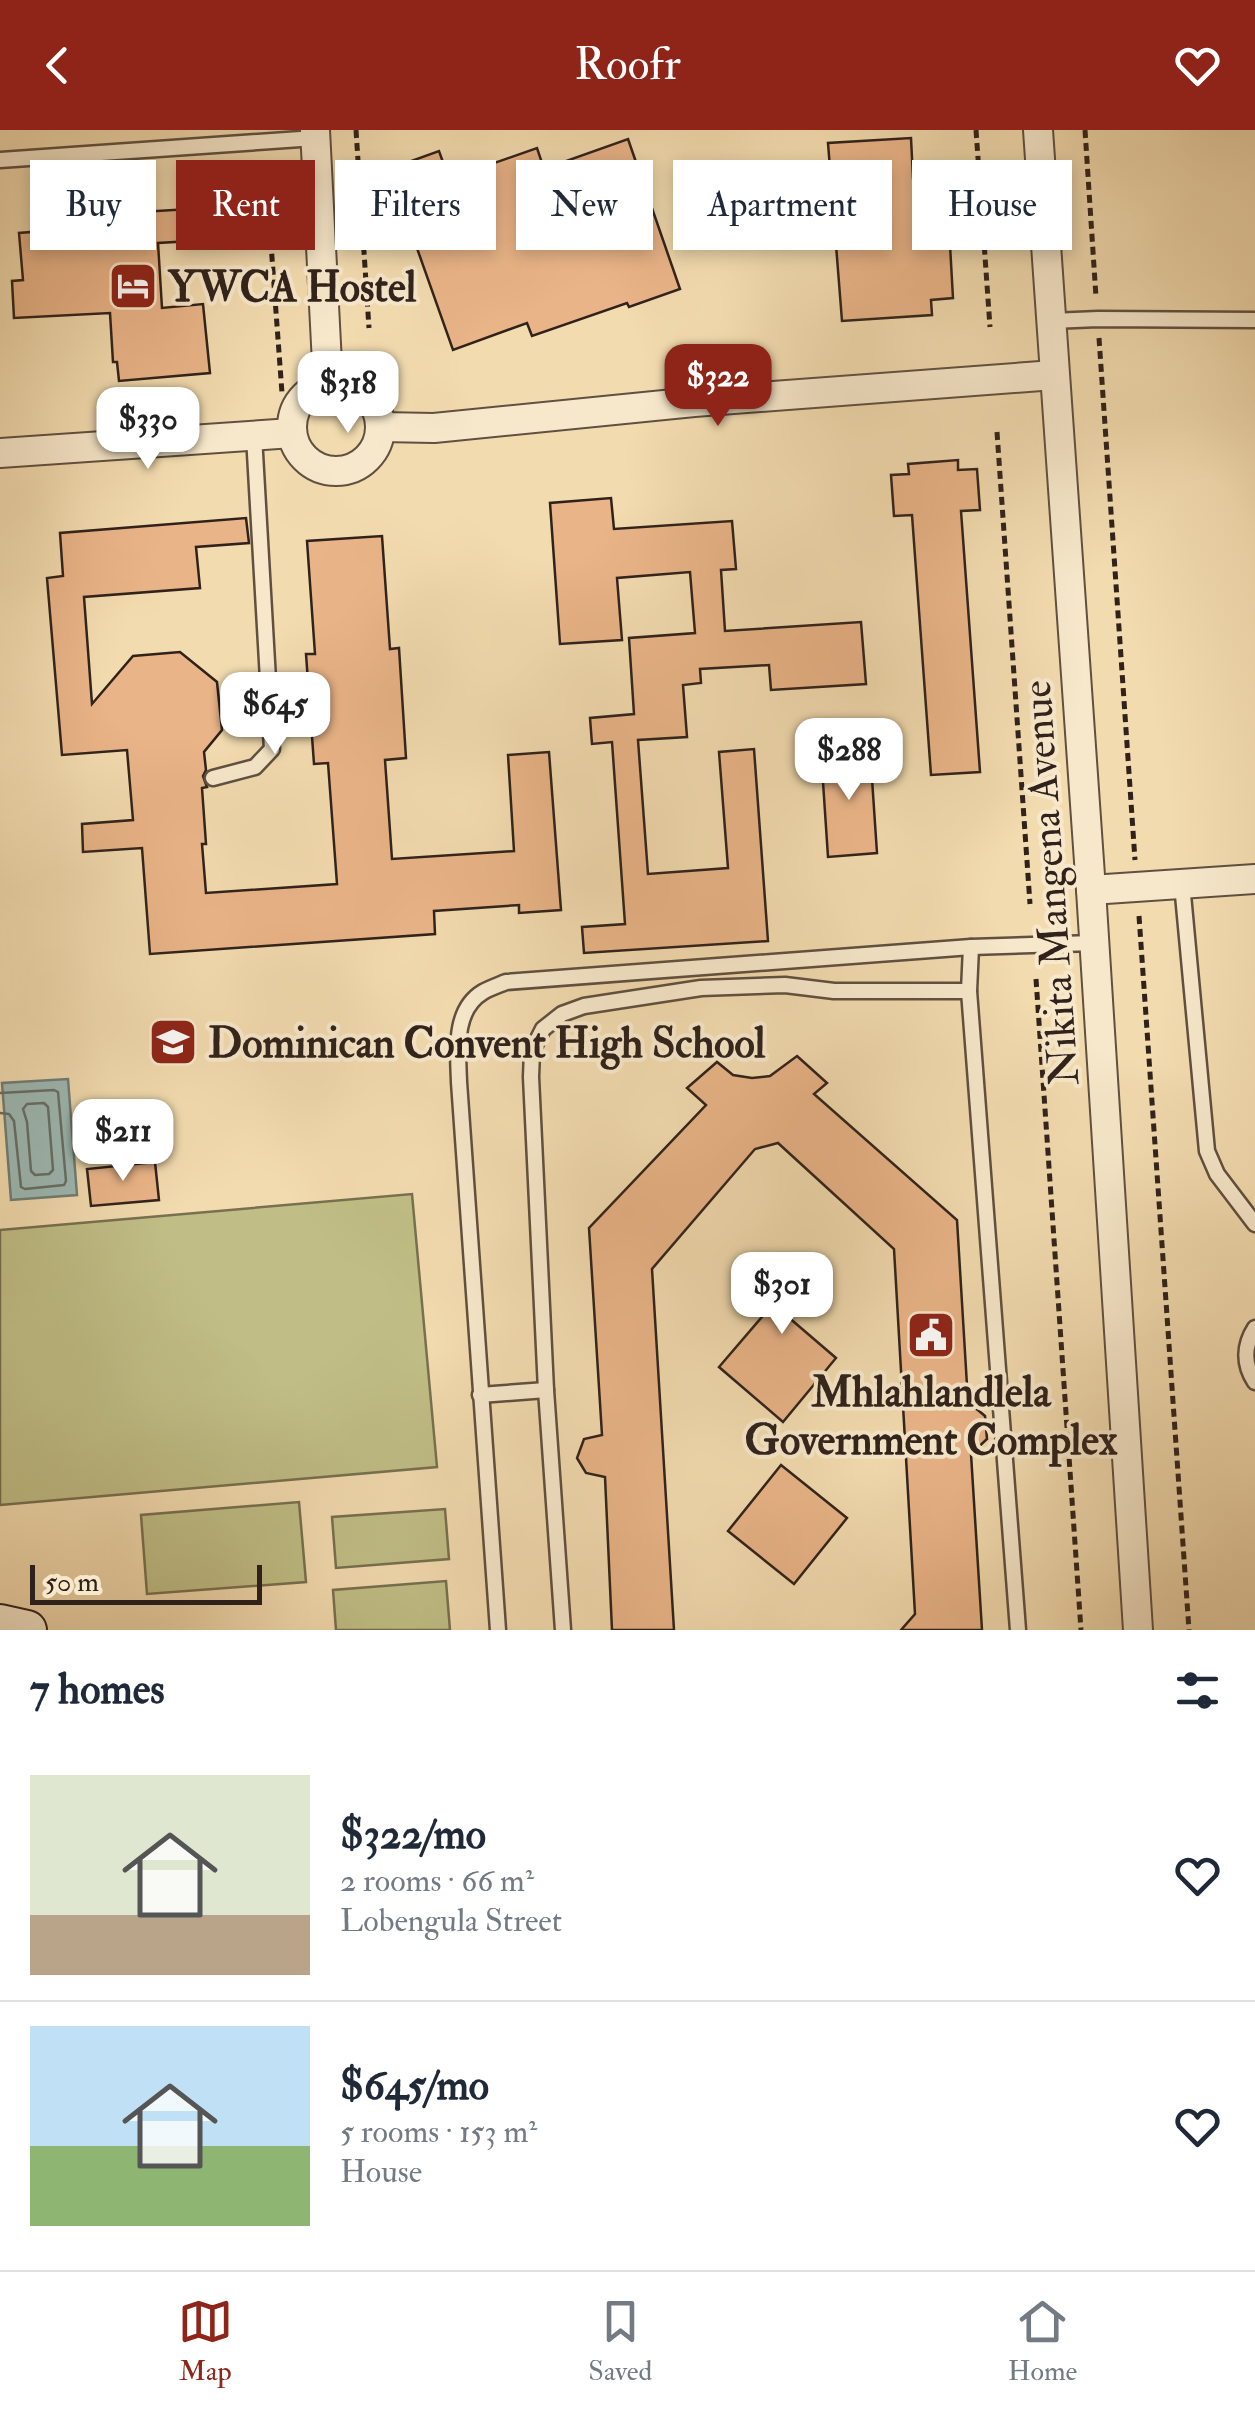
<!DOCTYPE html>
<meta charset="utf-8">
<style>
:root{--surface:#fff;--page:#f2f2f3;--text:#1f2937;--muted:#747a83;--line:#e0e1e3;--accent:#8f2418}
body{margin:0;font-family:"IM FELL Double Pica",serif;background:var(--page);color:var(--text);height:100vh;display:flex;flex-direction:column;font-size:38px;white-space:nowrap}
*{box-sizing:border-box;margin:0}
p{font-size:32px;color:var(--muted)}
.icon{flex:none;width:55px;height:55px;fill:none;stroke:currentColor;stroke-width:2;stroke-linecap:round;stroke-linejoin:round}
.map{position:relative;height:1500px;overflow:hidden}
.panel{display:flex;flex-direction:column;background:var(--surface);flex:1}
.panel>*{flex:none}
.banner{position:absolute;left:30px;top:30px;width:1195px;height:90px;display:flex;gap:20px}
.scale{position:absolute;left:30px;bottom:25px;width:232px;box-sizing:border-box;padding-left:10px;border:5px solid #30221b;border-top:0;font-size:28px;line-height:35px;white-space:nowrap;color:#30221b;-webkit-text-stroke:8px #f7e8cb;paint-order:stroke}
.price{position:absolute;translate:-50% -85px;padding:0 22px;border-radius:20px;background:#fff;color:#222;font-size:32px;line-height:65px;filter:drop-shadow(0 2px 5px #0008)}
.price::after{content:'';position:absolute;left:50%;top:60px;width:30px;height:22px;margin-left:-15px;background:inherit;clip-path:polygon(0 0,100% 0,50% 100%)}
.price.selected{background:var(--accent);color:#fff}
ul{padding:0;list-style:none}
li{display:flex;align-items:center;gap:30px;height:250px;padding:0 30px}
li+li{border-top:2px solid var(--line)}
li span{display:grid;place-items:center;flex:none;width:280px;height:200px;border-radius:0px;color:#555}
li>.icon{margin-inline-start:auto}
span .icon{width:120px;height:120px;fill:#fffc;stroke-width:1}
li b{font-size:42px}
h2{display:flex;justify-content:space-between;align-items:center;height:120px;padding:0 30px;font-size:42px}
.tag{padding:0 35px;border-radius:0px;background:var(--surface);box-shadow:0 5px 15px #0003;font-size:35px;line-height:90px}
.tag.selected{background:var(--accent);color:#fff}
header{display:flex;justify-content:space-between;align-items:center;height:130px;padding:0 30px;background:var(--accent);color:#fff;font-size:45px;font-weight:600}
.tabs{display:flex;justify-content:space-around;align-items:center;height:140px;border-top:2px solid var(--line);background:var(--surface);font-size:28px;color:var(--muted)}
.tabs a{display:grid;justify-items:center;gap:5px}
.tabs .selected{color:var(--accent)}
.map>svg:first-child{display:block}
</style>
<header><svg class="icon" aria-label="back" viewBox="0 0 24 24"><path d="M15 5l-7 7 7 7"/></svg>Roofr<svg class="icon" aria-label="heart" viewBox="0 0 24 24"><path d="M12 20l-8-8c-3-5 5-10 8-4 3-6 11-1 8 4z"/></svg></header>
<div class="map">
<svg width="1255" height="1500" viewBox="0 0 1255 1500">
<rect width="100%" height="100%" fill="#f2dbaf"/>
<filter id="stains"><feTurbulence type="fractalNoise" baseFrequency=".002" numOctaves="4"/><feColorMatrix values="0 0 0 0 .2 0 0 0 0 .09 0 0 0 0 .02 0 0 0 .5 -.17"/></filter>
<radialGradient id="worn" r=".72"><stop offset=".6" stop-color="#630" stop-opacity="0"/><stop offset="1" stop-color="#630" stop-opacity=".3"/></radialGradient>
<!-- green -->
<g fill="#c0be86" stroke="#787050" stroke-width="2.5">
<path d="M412,1064L437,1337L0,1375V1100Z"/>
<path d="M299,1372L306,1452L147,1464L141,1385Z"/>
<path d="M445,1379L449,1429L336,1438L332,1387Z"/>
<path d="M446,1451L450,1500H336L333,1460Z"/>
</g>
<!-- water -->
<path fill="#9db9b4" stroke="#717d77" stroke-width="2.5" d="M68,949L77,1065L11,1070L2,953Z"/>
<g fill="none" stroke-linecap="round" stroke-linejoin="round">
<!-- shore -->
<g stroke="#666e68" stroke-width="2.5">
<path d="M0,963L54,960L58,962L66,1051L64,1055L25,1059L21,1057L14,991L9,984L0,983"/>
<path d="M44,973L48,977L53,1040L49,1044L35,1045L31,1041L27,992L23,979L27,974Z"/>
</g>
</g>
<!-- building -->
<g fill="#e9b488" stroke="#30221b" stroke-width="2.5">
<path d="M911,8L913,48L928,47L933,116L950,115L953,168L931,170L932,185L842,191L828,13Z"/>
<path d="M628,9L680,159L629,177L627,173L532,206L527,193L453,220L389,39L439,21L449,49L537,18L544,39Z"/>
<path d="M207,78L209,110L158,113L162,178L203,174L210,243L119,251L117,232H113L110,183L14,188L12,151L23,150L19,103L107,96L106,84Z"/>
<path d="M958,330V340L977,339L980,380L961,381L980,642L931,645L912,385L894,386L891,345L909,344L908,334Z"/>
<path d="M611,368L614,399L732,391L736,439L721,440L725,501L861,492L866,554L771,560L769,535L700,539L701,553L683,555L687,607L638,610L648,744L728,738L719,622L754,619L768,811L584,823L582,797L625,794L612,612L592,614L590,588L634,584L629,508L695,503L690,442L617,448L622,510L560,514L550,373Z"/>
<path d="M246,388L249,413L196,417L200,458L84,467L92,574L133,526L180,522L217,552L222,600L204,622L206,640L203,646L207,657L202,658L206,714H202L206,763L337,754L328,633L314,634L306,524H315L307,411L382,406L390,519L399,518L406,628L385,630L392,729L514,721L508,625L549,622L561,780L519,783V775L434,781L435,804L150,824L142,718L83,722L82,694L133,690L127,620L62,625L47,448L63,446L60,403Z"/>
<path d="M870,619L877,723L828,727L821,622Z"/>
<path d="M797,926L827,953L814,964L957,1090L968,1272L985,1286L987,1309L971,1324L982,1500H901L915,1484L894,1119L778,1013L755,1019L652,1139L674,1500H612L605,1347L586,1343L577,1328L584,1309L602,1305L589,1098L706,975L687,958L717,932L733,945L752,948L770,946Z"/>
<path d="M155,1032L159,1070L91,1076L87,1039Z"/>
<path d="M773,1174L836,1228L783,1292L719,1237Z"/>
<path d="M781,1335L847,1388L794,1454L728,1401Z"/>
</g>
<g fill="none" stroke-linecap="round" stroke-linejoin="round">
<!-- lane casing -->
<g stroke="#605040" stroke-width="19">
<g id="lane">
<path d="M0,30L315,8"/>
<path d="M1052,191L1098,189L1255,190"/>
<path d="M213,648L255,637L272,619L254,306"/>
<path d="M1182,754L1207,1021L1217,1044L1255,1094"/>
<path d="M971,817L969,861L1018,1500"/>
<path d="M1255,1198C1244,1215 1243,1234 1255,1252"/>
<path d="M546,1260L563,1500"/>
<path d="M480,1265L546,1260L531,947L532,921L543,899L562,884L584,876L701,858L785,855L834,861H969"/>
<path d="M498,1500L459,952C458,921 453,880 483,862C490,858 499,855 506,852L971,817L1093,813"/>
</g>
</g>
<!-- street casing -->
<g stroke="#605040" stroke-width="32">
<g id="street">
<path d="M315,0L328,253"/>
<path d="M1038,0L1091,760L1138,1500"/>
<circle cx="336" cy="297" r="44"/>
<path d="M381,297L434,298L694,272L1054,245"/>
<path d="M0,323L292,303"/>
<path d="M1091,760L1255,749"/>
</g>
</g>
<!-- secondary casing -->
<g stroke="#30221b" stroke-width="42">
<path id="secondary" d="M0,1494L27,1500"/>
</g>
<!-- path -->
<g stroke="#30221b" stroke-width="5" stroke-dasharray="8 5" stroke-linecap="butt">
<path d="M356,0L369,198"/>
<path d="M976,0L990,197"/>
<path d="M1085,0L1096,167"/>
<path d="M265,33L282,263"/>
<path d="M1099,208L1135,730"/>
<path d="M997,302L1030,774"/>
<path d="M1139,786L1189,1500"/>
<path d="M1036,849L1081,1500"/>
</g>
<!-- lane -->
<use href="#lane" stroke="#f7e8cb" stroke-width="14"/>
<!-- street -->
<use href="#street" stroke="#f7e8cb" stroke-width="28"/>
<!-- secondary -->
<use href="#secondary" stroke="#f7e8cb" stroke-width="38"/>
</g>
<!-- icons -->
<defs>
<g id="hotel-square" transform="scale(2.5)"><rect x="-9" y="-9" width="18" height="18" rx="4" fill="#8f2418" stroke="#f7e8cb"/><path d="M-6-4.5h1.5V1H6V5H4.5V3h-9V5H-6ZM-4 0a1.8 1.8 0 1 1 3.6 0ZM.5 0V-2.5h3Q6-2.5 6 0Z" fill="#fff"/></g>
<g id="school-square" transform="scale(2.5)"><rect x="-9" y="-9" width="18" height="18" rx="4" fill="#8f2418" stroke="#f7e8cb"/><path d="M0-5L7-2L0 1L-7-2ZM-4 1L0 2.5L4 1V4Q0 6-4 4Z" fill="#fff"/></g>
<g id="civic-square" transform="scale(2.5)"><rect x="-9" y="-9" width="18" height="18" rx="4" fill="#8f2418" stroke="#f7e8cb"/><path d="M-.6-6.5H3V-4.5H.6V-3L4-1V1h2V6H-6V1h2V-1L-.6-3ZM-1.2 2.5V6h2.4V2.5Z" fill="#fff"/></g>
</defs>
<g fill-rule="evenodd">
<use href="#hotel-square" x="133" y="156"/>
<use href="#school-square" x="173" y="912"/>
<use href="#civic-square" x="931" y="1205"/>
</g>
<g text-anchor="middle" stroke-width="8" stroke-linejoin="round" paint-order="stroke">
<!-- poi labels -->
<g font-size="42" font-weight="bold" fill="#30221b" stroke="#f7e8cb" text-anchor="start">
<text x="168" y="171">YWCA Hostel</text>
<text x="208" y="927">Dominican Convent High School</text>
<text x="931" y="1276" text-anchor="middle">Mhlahlandlela<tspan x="931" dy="48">Government Complex</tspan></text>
</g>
<!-- street labels -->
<g font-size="42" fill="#30221b" stroke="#f7e8cb">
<text transform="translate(1049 753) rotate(-94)" y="15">Nikita Mangena Avenue</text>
</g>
</g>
<rect width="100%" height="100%" filter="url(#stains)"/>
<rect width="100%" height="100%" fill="url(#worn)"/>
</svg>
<div class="scale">50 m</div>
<b class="price selected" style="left:718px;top:299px">$322</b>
<b class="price" style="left:348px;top:306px">$318</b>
<b class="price" style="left:148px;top:342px">$330</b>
<b class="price" style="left:275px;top:627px">$645</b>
<b class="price" style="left:849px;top:673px">$288</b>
<b class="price" style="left:123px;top:1054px">$211</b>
<b class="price" style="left:782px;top:1207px">$301</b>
<div class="banner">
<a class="tag">Buy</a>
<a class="tag selected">Rent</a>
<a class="tag">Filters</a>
<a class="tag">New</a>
<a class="tag">Apartment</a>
<a class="tag">House</a>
</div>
</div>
<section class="panel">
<h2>7 homes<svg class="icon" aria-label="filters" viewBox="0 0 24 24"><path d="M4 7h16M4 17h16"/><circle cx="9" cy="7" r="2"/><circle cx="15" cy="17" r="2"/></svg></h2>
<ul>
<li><span style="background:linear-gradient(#dfe7d0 70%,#b9a48a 0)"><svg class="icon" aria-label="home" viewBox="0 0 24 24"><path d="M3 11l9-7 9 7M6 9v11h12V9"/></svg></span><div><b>$322/mo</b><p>2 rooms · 66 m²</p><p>Lobengula Street</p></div><svg class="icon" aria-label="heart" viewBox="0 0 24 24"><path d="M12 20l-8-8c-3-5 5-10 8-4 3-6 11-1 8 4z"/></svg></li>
<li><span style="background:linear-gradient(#bfe0f5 60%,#8fb573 0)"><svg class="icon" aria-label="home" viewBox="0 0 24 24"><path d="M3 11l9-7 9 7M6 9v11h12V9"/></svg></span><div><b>$645/mo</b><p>5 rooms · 153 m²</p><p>House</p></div><svg class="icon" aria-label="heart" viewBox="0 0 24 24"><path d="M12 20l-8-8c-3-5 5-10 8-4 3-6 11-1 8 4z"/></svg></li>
</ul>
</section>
<nav class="tabs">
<a class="selected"><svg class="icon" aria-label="map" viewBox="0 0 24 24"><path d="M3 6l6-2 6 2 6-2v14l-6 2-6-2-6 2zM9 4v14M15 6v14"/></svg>Map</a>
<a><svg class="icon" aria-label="saved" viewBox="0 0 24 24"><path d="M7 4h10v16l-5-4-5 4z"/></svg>Saved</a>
<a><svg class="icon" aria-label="home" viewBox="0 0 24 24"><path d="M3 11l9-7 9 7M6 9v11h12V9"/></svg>Home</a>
</nav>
